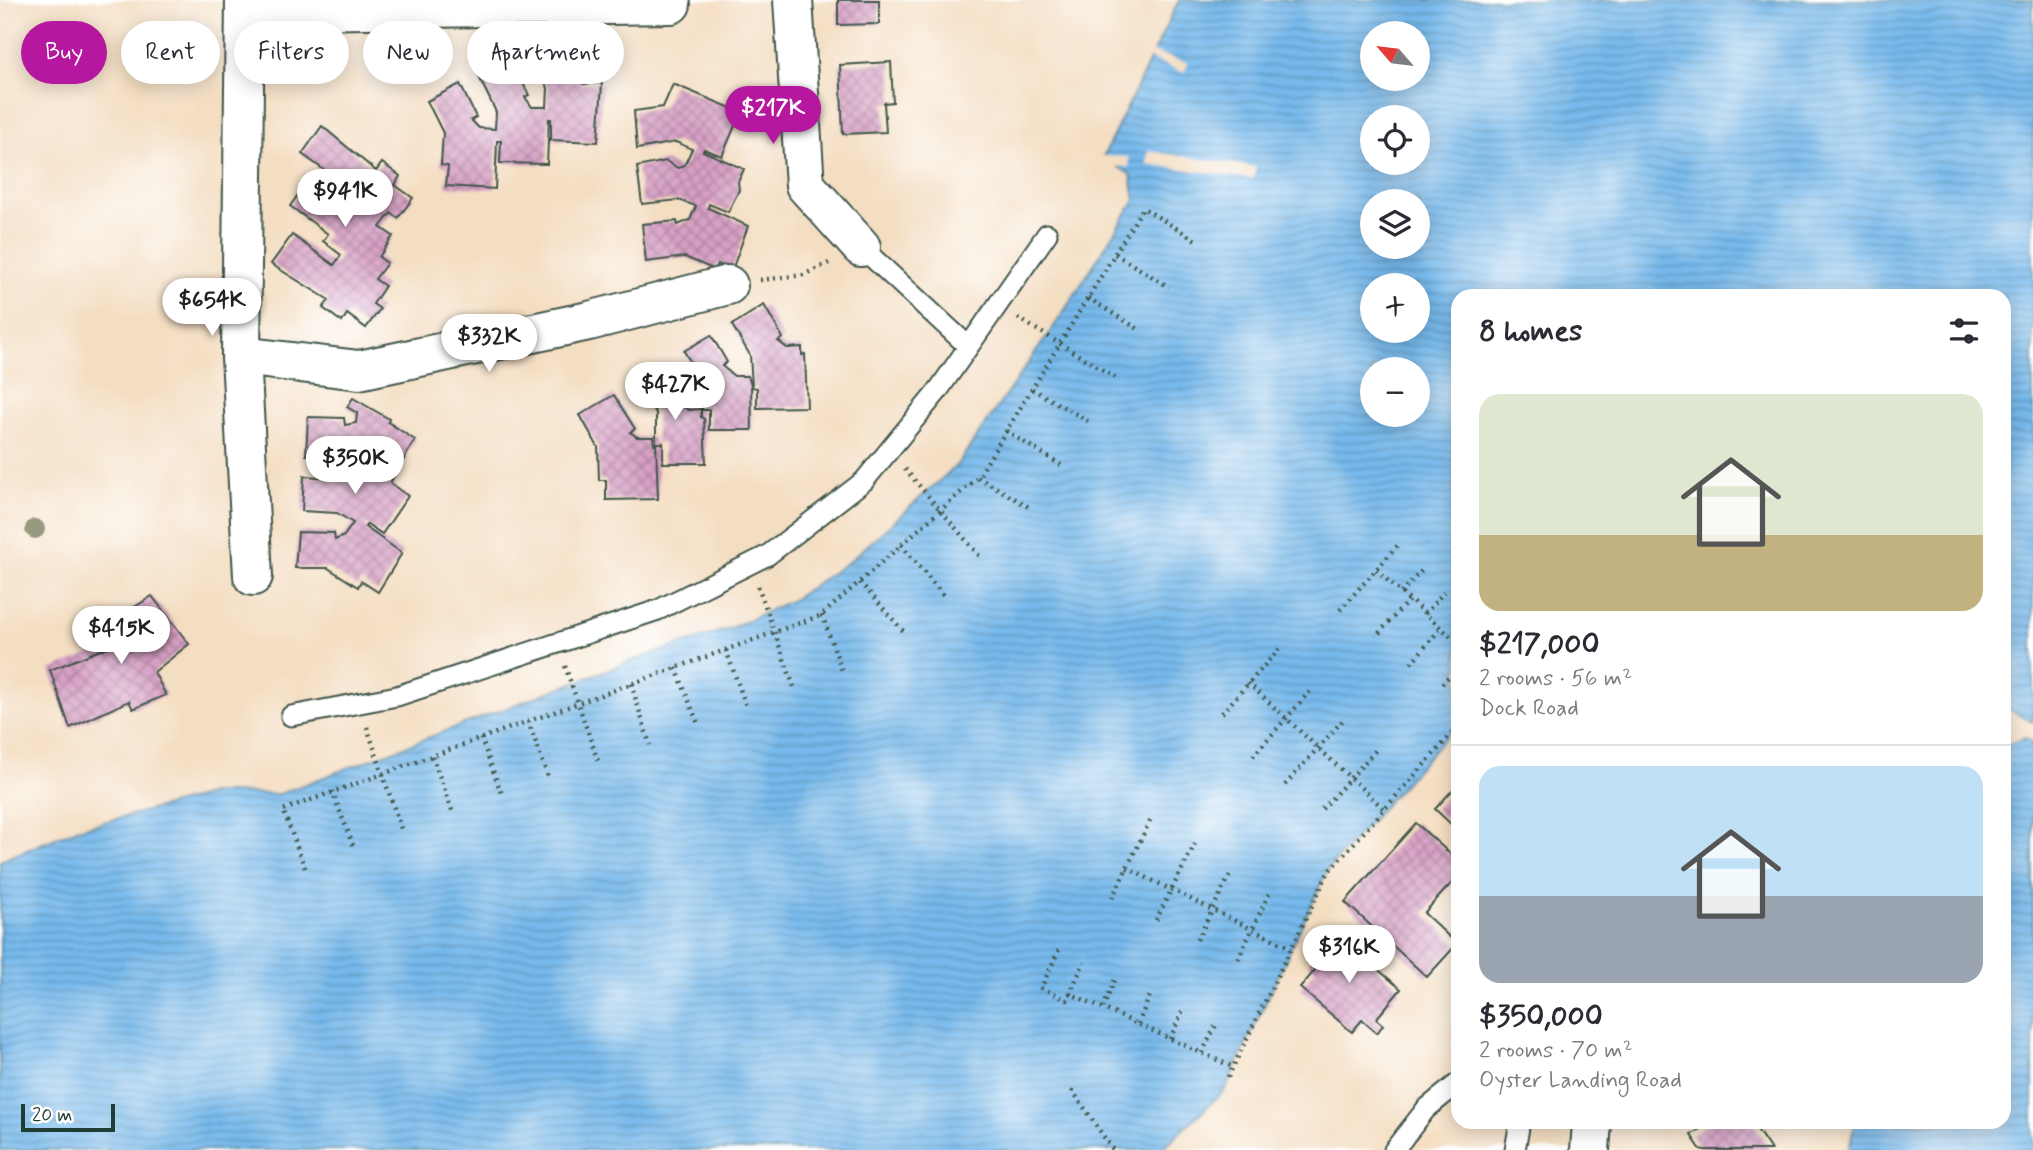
<!DOCTYPE html>
<meta charset="utf-8">
<style>
:root{--surface:#fff;--page:#f2f2f3;--text:#2b2b33;--muted:#7c7c81;--line:#e1e1e2;--accent:#b5179e}
body{margin:0;font-family:Mynerve,sans-serif;background:var(--page);color:var(--text);height:100vh;display:flex;flex-direction:column;font-size:26px;white-space:nowrap}
*{box-sizing:border-box;margin:0}
p{font-size:23px;color:var(--muted)}
.icon{flex:none;width:38px;height:38px;fill:none;stroke:currentColor;stroke-width:2;stroke-linecap:round;stroke-linejoin:round}
.map{position:relative;flex:1;overflow:hidden}
.details{position:absolute;left:1451px;top:289px;width:560px;height:840px;display:flex;flex-direction:column;background:var(--surface);border-radius:21px;box-shadow:0 4px 18px #0003}
.details>*{flex:none}
.top-card{position:absolute;left:21px;top:21px;width:665px;height:63px;display:flex;gap:14px}
.needle{width:46px;rotate:298deg}
.fabs{position:absolute;left:1360px;top:21px;display:grid;gap:14px}
.fabs a{display:grid;place-items:center;width:70px;height:70px;border-radius:50%;background:var(--surface);box-shadow:0 4px 18px #0003;font-size:35px}
.scale{position:absolute;left:21px;bottom:18px;width:94px;box-sizing:border-box;padding-left:7px;border:4px solid #1f3d34;border-top:0;font-size:19px;line-height:24px;white-space:nowrap;color:#1f3d34;-webkit-text-stroke:5px #fff;paint-order:stroke}
.price{position:absolute;translate:-50% -60px;padding:0 16px;border-radius:24px;background:#fff;color:#222;font-size:23px;line-height:46px;filter:drop-shadow(0 2px 4px #0008)}
.price::after{content:'';position:absolute;left:50%;top:42px;width:21px;height:16px;margin-left:-10px;background:inherit;clip-path:polygon(0 0,100% 0,50% 100%)}
.price.on{background:var(--accent);color:#fff}
ul{padding:0;list-style:none}
li{display:grid;align-content:center;gap:14px;height:371px;padding:0 28px}
li+li{border-top:2px solid var(--line)}
li span{display:grid;place-items:center;height:217px;border-radius:21px;color:#555}
li>.icon{margin-inline-start:auto}
span .icon{width:126px;height:126px;fill:#fffc;stroke-width:1}
li b{font-size:30px}
h2{display:flex;justify-content:space-between;align-items:center;height:84px;padding:0 28px;font-size:30px}
.pill{padding:0 24px;border-radius:32px;background:var(--surface);box-shadow:0 4px 18px #0003;font-size:24px;line-height:63px}
.pill.on{background:var(--accent);color:#fff}
.map>svg:first-child{display:block}
</style>
<div class="map">
<svg width="2033" height="1150" viewBox="0 0 2033 1150">
<defs>
<pattern id="water-rules" width="6" height="5" patternUnits="userSpaceOnUse" patternTransform="scale(1.75)"><rect width="6" height="5" fill="#77b9ec"/><path d="M0 2.5h6" fill="none" stroke="#6198c0"/></pattern>
<pattern id="building-cross-hatch" width="8" height="8" patternUnits="userSpaceOnUse" patternTransform="scale(1.75)"><rect width="8" height="8" fill="#d8a0c5"/><path d="M0 0l8 8M0 8l8-8" fill="none" stroke="#af84a1"/></pattern>
</defs>
<rect width="100%" height="100%" fill="#fff"/>
<filter id="ink" filterUnits="userSpaceOnUse"><feTurbulence type="fractalNoise" baseFrequency=".0143" numOctaves="2"/><feDisplacementMap in="SourceGraphic" scale="14" xChannelSelector="R" yChannelSelector="G"/><feConvolveMatrix kernelMatrix="1 2 1 2 8 2 1 2 1" color-interpolation-filters="sRGB"/></filter>
<filter id="wash" filterUnits="userSpaceOnUse"><feTurbulence type="fractalNoise" baseFrequency=".00686" numOctaves="4" result="noise"/><feDisplacementMap in="SourceGraphic" scale="28" xChannelSelector="R" yChannelSelector="G"/><feGaussianBlur stdDeviation="1.57" result="paint"/><feColorMatrix in="noise" values="0 0 0 0 0 0 0 0 0 0 0 0 0 0 0 0 0 1.4 0 .05"/><feComposite in="paint" operator="in"/></filter>
<g filter="url(#wash)">
<rect width="100%" height="100%" fill="#f4dec2"/>
<!-- water -->
<g fill="url(#water-rules)" stroke="#4b7b90" stroke-width="2" fill-rule="evenodd">
<path d="M1179,0H2033V722L2004,707V296H1458V723L1328,869L1225,1090L1161,1150H0V861L77,829L216,793L279,794L628,662L731,628L792,600L851,560L957,465L1059,319L1135,200L1131,175L1103,157ZM1372,33H1418V79H1372ZM1372,117H1418V163H1372ZM1372,201H1418V247H1372ZM1372,285H1418V331H1372ZM1372,369H1418V415H1372Z"/>
<path d="M2025,738L2033,743V1150H1849L1855,1122H2004V746Z"/>
</g>
<!-- pier -->
<g fill="#f4dec2">
<path d="M1150,51L1188,63L1184,73L1147,57Z"/>
<path d="M1148,151L1256,167L1253,179L1147,164Z"/>
<path d="M1100,156L1129,157V167L1110,166Z"/>
</g>
<g id="blocks">
<!-- building -->
<g fill="url(#building-cross-hatch)">
<path d="M838,0H879V24L838,25Z"/>
<path d="M565,40L581,73L575,76L583,84L602,83L598,142L551,140V119H549L547,164L500,163L501,141H497L495,189L446,186L448,166L441,165L443,133L427,101L460,84L476,117L471,120L479,128L495,129L496,112L479,77L512,62L529,95L525,97L532,107H547L548,88L531,57Z"/>
<path d="M891,62L893,102L884,103L886,132L843,134L840,65Z"/>
<path d="M673,84L741,112L722,156L704,149L703,151L744,169L738,182L739,190L728,212L709,204L708,208L748,226L732,270L718,264L715,270L685,257L646,262L642,224L677,221L678,225L690,220L696,206L679,200L642,204L637,167L666,161L678,168L685,164L692,149L676,142L637,149L634,111L663,107Z"/>
<path d="M322,126L376,171L382,163L400,176L395,185L413,198L398,218L391,213L380,227L393,236L379,257L387,263L375,279L385,286L373,304L380,309L366,328L347,314L342,322L323,308L329,300L271,264L292,235L334,265L341,255L323,241L328,234L290,206L311,177L334,193L342,183L302,154Z"/>
<path d="M764,305L783,338L778,341L787,348L802,347V355L805,354L807,407L757,408V388L752,387L750,355L732,325Z"/>
<path d="M711,335L727,362L722,366L734,376H748L751,385L752,430H709V410H702L701,380L684,351Z"/>
<path d="M665,369L681,396L675,399L688,410L701,409V417L704,419L706,463H663V443H656V413L639,385Z"/>
<path d="M614,395L635,429L630,432L637,437H653L654,444H656L658,499L606,500V480H599L598,447L580,415Z"/>
<path d="M353,398L389,419L388,422L415,440L390,483L408,496L382,534L367,524L365,527L402,553L378,592L361,581L358,587L328,568H295L298,532L334,533L335,540L344,536L353,523L337,513L302,511L304,476L350,479L359,465L343,456L306,455L308,417L344,418L345,425L356,423L357,413L347,407Z"/>
<path d="M152,596L189,644L154,672L166,695L133,709L129,701L70,728L50,670L113,645L126,636L113,621Z"/>
<path d="M1458,784V819L1452,825L1435,809Z"/>
<path d="M1416,823L1458,861V876L1424,913L1457,944L1427,977L1345,902Z"/>
<path d="M1334,932L1401,989L1376,1019L1383,1025L1377,1033L1362,1020L1352,1032L1300,988L1316,969L1308,963Z"/>
<path d="M1704,1122H1752L1771,1150H1701L1691,1135L1706,1125Z"/>
</g>
</g>
</g>
<g filter="url(#ink)">
<use href="#blocks" fill-opacity="0" stroke="#3f5549" stroke-width="2"/>
<g fill="none" stroke-linecap="round" stroke-linejoin="round">
<!-- lane casing -->
<g stroke="#3f5549" stroke-width="23">
<g id="lane">
<path d="M861,247L968,346"/>
<path d="M291,716L397,696L658,610L768,555L864,481L937,392L1047,234"/>
<path d="M1394,1150L1426,1109L1458,1083"/>
<path d="M1515,1150L1520,1122"/>
</g>
</g>
<!-- street casing -->
<g stroke="#3f5549" stroke-width="42">
<g id="street">
<path d="M245,0L241,356L253,576"/>
<path d="M793,0L805,185L861,247"/>
<path d="M245,11L671,4"/>
<path d="M241,356L359,370L589,321L728,285"/>
<path d="M1590,1150L1592,1122"/>
</g>
</g>
<!-- path -->
<g stroke="#3f5549" stroke-width="4.5" stroke-dasharray="2 5" stroke-linecap="butt">
<path d="M1115,254L1169,287"/>
<path d="M760,280L803,275L829,263"/>
<path d="M1088,298L1140,330"/>
<path d="M1018,318L1116,378"/>
<path d="M1032,389L1088,421"/>
<path d="M1006,431L1061,465"/>
<path d="M905,469L982,559"/>
<path d="M978,477L1032,509"/>
<path d="M901,545L943,595"/>
<path d="M1376,570L1458,643"/>
<path d="M860,582L904,632"/>
<path d="M758,586L794,687"/>
<path d="M1401,593L1424,568"/>
<path d="M1340,610L1398,545"/>
<path d="M1425,614L1444,592"/>
<path d="M822,615L843,673"/>
<path d="M1379,633L1409,600"/>
<path d="M726,650L746,706"/>
<path d="M1411,663L1441,628"/>
<path d="M565,666L598,761"/>
<path d="M676,668L698,724"/>
<path d="M1248,683L1384,809"/>
<path d="M631,684L650,745"/>
<path d="M1442,684L1458,666"/>
<path d="M1222,713L1282,646"/>
<path d="M528,721L549,779"/>
<path d="M367,727L402,832"/>
<path d="M481,738L502,795"/>
<path d="M432,756L453,813"/>
<path d="M1253,756L1312,689"/>
<path d="M1285,785L1344,719"/>
<path d="M332,791L354,848"/>
<path d="M1322,809L1377,749"/>
<path d="M305,868L283,810L822,615L978,477L1143,208L1199,242"/>
<path d="M1127,868L1291,948"/>
<path d="M1112,898L1151,819"/>
<path d="M1156,920L1195,844"/>
<path d="M1197,940L1230,875"/>
<path d="M1059,950L1041,988L1067,1000L1084,962"/>
<path d="M1238,959L1269,894"/>
<path d="M1069,993L1233,1067"/>
<path d="M1103,1008L1115,979"/>
<path d="M1138,1024L1150,995"/>
<path d="M1170,1039L1183,1010"/>
<path d="M1202,1053L1216,1025"/>
<path d="M1228,1077L1329,871L1458,727"/>
<path d="M1072,1090L1113,1150"/>
</g>
<!-- lane -->
<use href="#lane" stroke="#fff" stroke-width="19"/>
<!-- street -->
<use href="#street" stroke="#fff" stroke-width="38"/>
</g>
<!-- trees -->
<circle fill="#949b7e" cx="35" cy="529" r="10"/>
</g>
</svg>
<div class="fabs">
<a><svg class="needle" viewBox="-14 -14 28 28"><path d="M0-13l5 13h-10z" fill="#e53935"/><path d="M0 13l5-13h-10z" fill="#7c7c81"/></svg></a>
<a><svg class="icon" aria-label="locate" viewBox="0 0 24 24"><circle cx="12" cy="12" r="6"/><path d="M12 2v4M12 18v4M2 12h4M18 12h4"/></svg></a>
<a><svg class="icon" aria-label="layers" viewBox="0 0 24 24"><path d="M12 4l9 5-9 5-9-5zM3 14l9 5 9-5"/></svg></a>
<a>+</a>
<a>−</a>
</div>
<div class="scale">20 m</div>
<b class="price on" style="left:773px;top:146px">$217K</b>
<b class="price" style="left:345px;top:229px">$941K</b>
<b class="price" style="left:212px;top:338px">$654K</b>
<b class="price" style="left:489px;top:374px">$332K</b>
<b class="price" style="left:675px;top:422px">$427K</b>
<b class="price" style="left:355px;top:496px">$350K</b>
<b class="price" style="left:121px;top:666px">$415K</b>
<b class="price" style="left:1349px;top:985px">$316K</b>
<div class="top-card">
<a class="pill on">Buy</a>
<a class="pill">Rent</a>
<a class="pill">Filters</a>
<a class="pill">New</a>
<a class="pill">Apartment</a>
</div>
<section class="details">
<h2>8 homes<svg class="icon" aria-label="filters" viewBox="0 0 24 24"><path d="M4 7h16M4 17h16"/><circle cx="9" cy="7" r="2"/><circle cx="15" cy="17" r="2"/></svg></h2>
<ul>
<li><span style="background:linear-gradient(#dfe7d0 65%,#c2b280 0)"><svg class="icon" aria-label="home" viewBox="0 0 24 24"><path d="M3 11l9-7 9 7M6 9v11h12V9"/></svg></span><div><b>$217,000</b><p>2 rooms · 56 m²</p><p>Dock Road</p></div></li>
<li><span style="background:linear-gradient(#bfe0f5 60%,#9aa5b1 0)"><svg class="icon" aria-label="home" viewBox="0 0 24 24"><path d="M3 11l9-7 9 7M6 9v11h12V9"/></svg></span><div><b>$350,000</b><p>2 rooms · 70 m²</p><p>Oyster Landing Road</p></div></li>
</ul>
</section>
</div>
